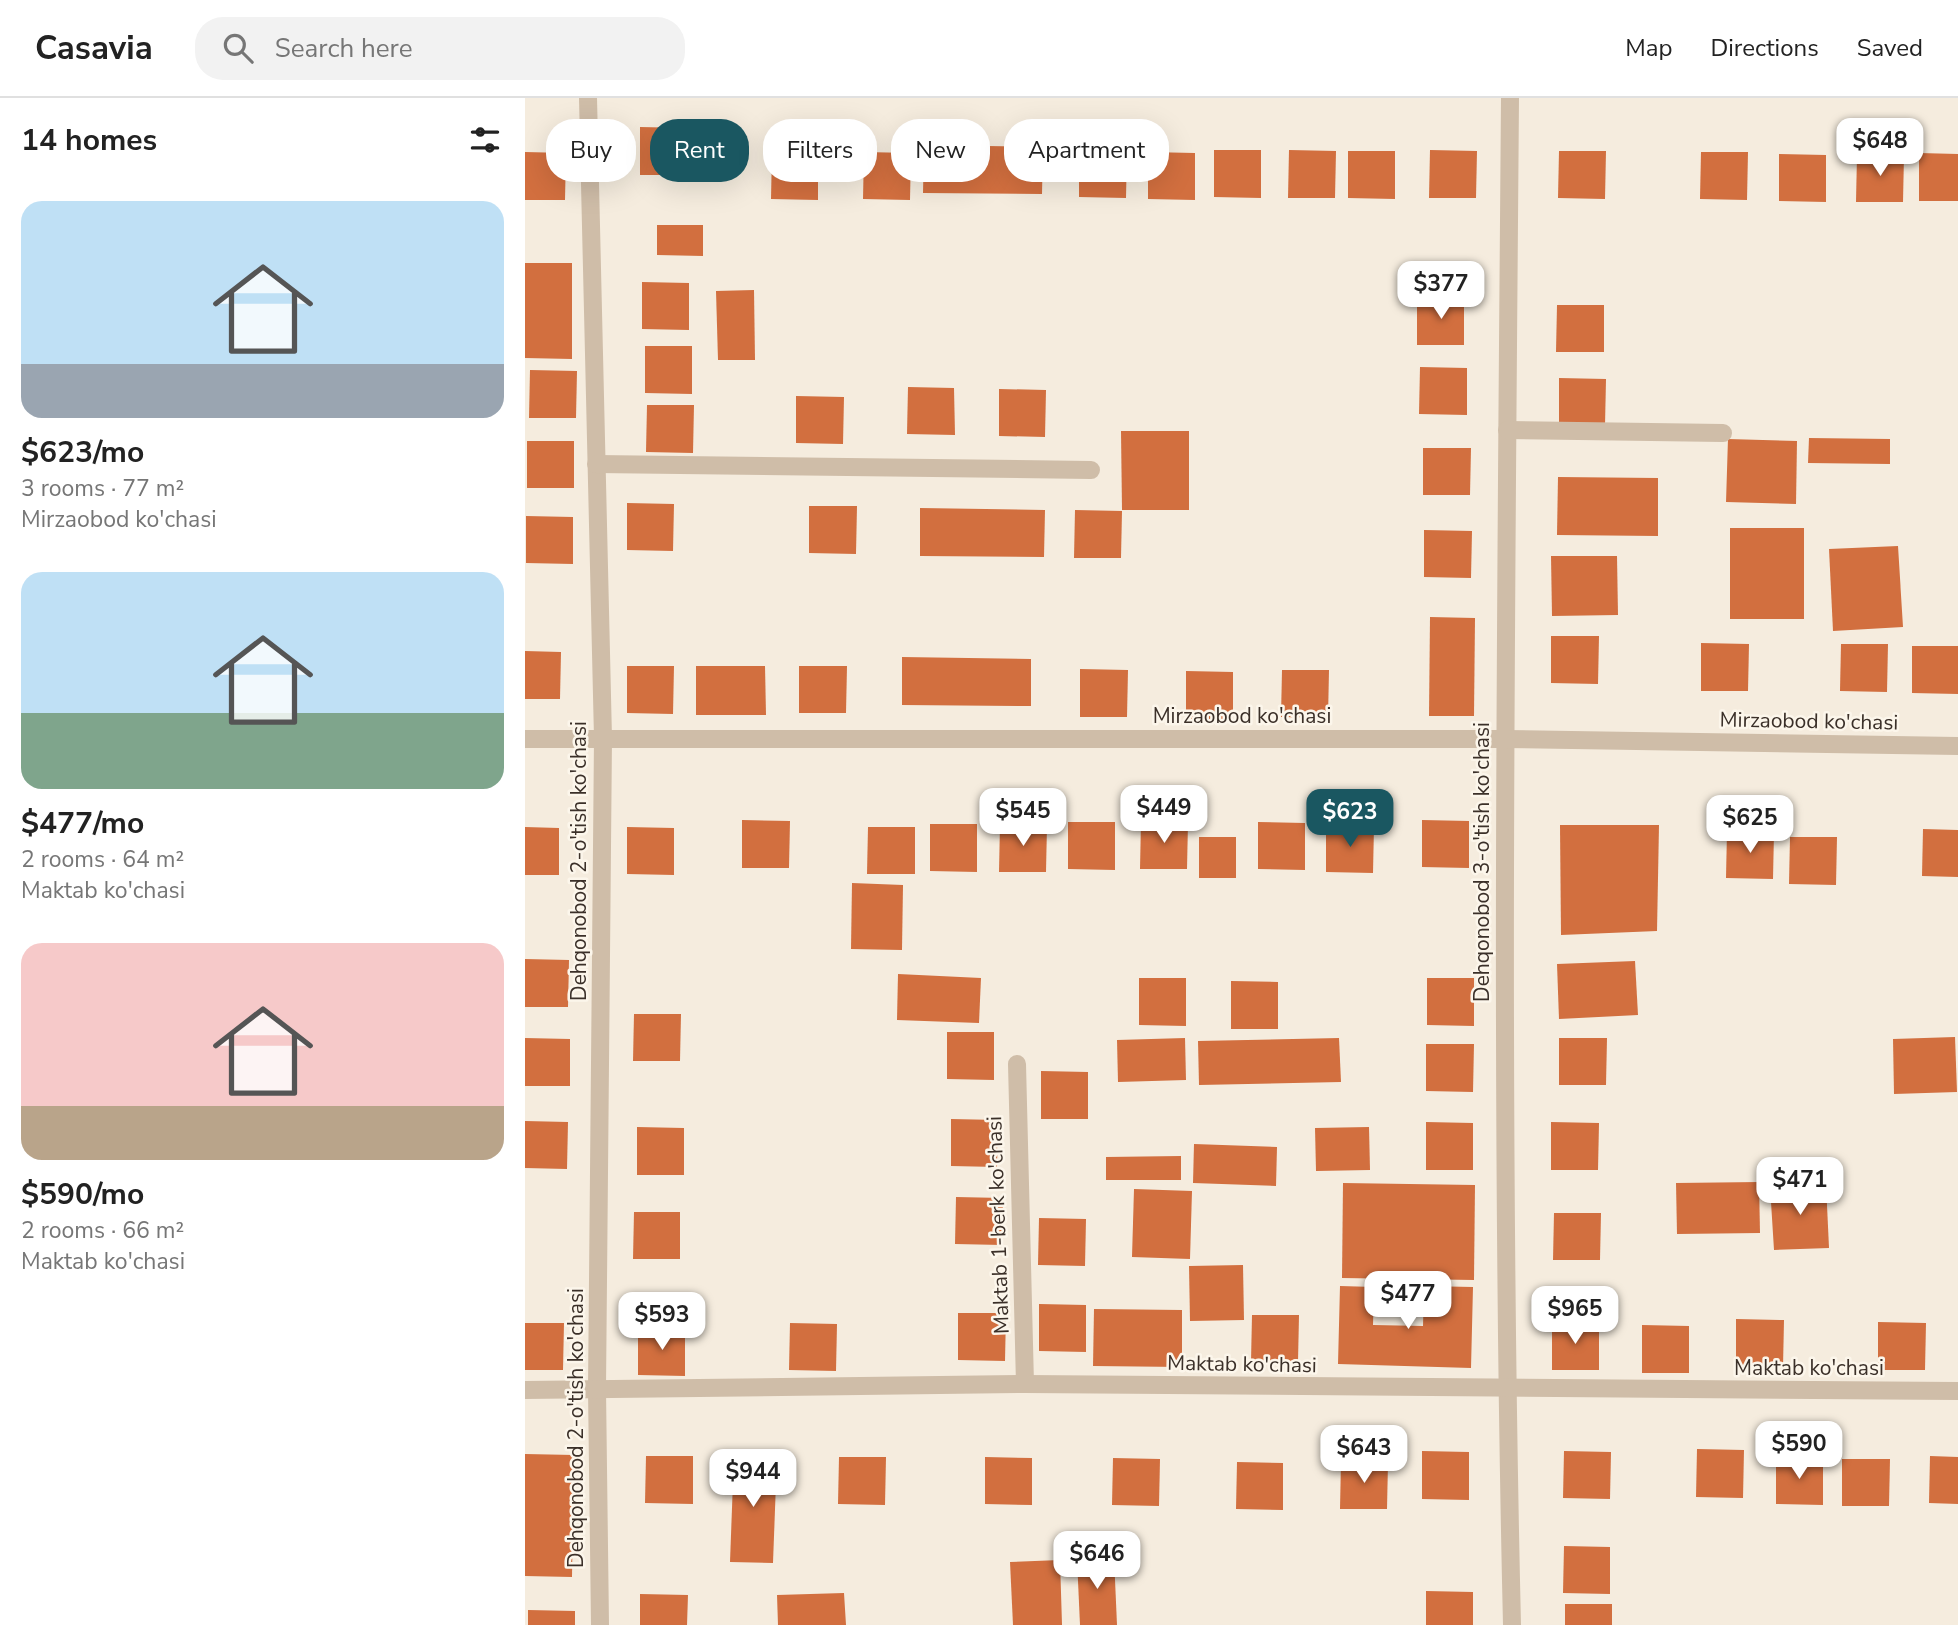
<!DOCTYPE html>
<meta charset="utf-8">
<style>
:root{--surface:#fff;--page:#f2f2f2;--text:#222;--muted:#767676;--line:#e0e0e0;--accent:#1a5761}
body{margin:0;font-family:"Nunito Sans",sans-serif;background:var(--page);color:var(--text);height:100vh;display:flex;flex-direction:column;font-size:26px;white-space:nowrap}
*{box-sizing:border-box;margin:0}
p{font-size:23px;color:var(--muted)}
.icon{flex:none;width:38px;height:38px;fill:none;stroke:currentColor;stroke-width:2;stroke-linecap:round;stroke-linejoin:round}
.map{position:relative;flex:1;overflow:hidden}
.panel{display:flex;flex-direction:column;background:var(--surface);width:525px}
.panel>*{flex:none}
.hud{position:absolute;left:21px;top:21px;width:665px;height:63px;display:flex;gap:14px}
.price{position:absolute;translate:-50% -60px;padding:0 16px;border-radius:14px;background:#fff;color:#222;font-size:23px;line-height:46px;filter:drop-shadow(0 2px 4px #0008)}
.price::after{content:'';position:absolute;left:50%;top:42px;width:21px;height:16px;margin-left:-10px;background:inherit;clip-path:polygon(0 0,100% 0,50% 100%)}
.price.active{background:var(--accent);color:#fff}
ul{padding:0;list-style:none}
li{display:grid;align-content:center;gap:14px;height:371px;padding:0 21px}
li span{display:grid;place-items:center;height:217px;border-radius:21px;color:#555}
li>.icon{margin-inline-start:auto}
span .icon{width:126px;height:126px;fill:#fffc;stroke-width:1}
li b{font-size:30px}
h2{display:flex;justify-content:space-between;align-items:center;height:84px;padding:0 21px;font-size:30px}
.tag{padding:0 24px;border-radius:28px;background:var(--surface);box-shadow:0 7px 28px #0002;font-size:24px;line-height:63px}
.tag.active{background:var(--accent);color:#fff}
header{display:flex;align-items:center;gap:42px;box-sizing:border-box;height:98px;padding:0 35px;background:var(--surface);border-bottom:2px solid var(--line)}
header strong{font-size:33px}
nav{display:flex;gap:38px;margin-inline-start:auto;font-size:24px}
.search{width:490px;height:63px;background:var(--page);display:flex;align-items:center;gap:18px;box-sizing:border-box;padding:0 24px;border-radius:28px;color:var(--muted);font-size:26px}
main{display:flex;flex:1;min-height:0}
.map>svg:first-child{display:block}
</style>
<header>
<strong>Casavia</strong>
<div class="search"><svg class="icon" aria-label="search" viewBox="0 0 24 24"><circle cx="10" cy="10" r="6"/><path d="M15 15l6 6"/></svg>Search here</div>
<nav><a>Map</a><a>Directions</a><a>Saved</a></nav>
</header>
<main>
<section class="panel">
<h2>14 homes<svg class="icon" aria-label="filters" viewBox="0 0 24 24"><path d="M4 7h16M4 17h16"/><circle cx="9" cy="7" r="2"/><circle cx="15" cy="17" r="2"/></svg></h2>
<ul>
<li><span style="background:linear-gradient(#bfe0f5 75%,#9aa5b1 0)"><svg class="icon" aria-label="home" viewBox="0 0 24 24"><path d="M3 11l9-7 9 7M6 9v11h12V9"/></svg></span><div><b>$623/mo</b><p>3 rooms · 77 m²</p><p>Mirzaobod ko'chasi</p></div></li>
<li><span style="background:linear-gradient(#bfe0f5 65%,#7fa58c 0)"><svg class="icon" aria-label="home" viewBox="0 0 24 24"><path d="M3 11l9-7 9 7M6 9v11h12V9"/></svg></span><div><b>$477/mo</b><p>2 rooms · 64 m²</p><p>Maktab ko'chasi</p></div></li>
<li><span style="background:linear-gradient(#f6c9c9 75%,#b9a48a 0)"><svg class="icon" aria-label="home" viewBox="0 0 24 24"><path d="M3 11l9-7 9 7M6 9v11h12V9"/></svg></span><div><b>$590/mo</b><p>2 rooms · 66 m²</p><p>Maktab ko'chasi</p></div></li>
</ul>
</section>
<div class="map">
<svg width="1433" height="1527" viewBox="0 0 1433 1527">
<rect width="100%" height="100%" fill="#f5ecde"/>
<!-- building -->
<g fill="#d26f3f">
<path d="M115,29L162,30V77H115Z"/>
<path d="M399,47L518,49L517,96L398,95Z"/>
<path d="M554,52L602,53L601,100L554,99Z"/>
<path d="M689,52H736V100L689,99Z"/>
<path d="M764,52L811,53L810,100H763Z"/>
<path d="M905,52L952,53L951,100H904Z"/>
<path d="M823,53H870V101L823,100Z"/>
<path d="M1034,53H1081L1080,101L1033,100Z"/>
<path d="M0,54L41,55L40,102H0Z"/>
<path d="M247,54H293V102L246,101Z"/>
<path d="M339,54L386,55L385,102L338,101Z"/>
<path d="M623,54L670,55V102L623,101Z"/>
<path d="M1176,54H1223L1222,102L1175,101Z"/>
<path d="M1394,55L1433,56V103H1394Z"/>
<path d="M1254,56L1301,57V104L1254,103Z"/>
<path d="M1332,57H1379L1378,104H1331Z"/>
<path d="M132,127H178V158L132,157Z"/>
<path d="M0,165H47V261L0,260Z"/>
<path d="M117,184L164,185V232L117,231Z"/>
<path d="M229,192L230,262H193L191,193Z"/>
<rect x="892" y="200" width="47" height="47"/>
<path d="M1032,207H1079V254H1031Z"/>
<path d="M120,248H167V296L120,295Z"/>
<path d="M895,269L942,270V317L894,316Z"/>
<path d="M5,272L52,273L51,320H4Z"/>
<path d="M1034,280L1081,281L1080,328L1034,327Z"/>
<path d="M383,289L429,290L430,337L382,336Z"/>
<path d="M474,291L521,292L520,339L474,338Z"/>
<path d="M271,298L319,299L318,346L271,345Z"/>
<path d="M122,307H169L168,355L121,354Z"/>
<path d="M596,333H664V412H597Z"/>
<path d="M1284,340L1365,341V366L1283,365Z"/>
<path d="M1203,341L1272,343L1271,406L1201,404Z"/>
<rect x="2" y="343" width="47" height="47"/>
<path d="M898,350H946L945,397H898Z"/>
<path d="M1033,379L1133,380V438L1032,437Z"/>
<path d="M102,405L149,406L148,453L102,452Z"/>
<path d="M284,408H332L331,456L284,455Z"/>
<path d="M395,410L520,412L519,459L395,458Z"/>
<path d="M550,412L597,413L596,460H549Z"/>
<path d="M1,418L48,419V466L1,465Z"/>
<rect x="1205" y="430" width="74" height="91"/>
<path d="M899,432L947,433L946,480L899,479Z"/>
<path d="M1373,448L1378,529L1308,533L1304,451Z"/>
<path d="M1026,458H1092L1093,517L1027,518Z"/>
<path d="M905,519L950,520L949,618H904Z"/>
<path d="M1026,538H1074L1073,586L1026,585Z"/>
<path d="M1176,545L1224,546L1223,593H1176Z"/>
<path d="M1316,546H1363L1362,594L1315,593Z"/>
<path d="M1387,548H1433V596L1387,595Z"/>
<path d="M0,553L36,554L35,601H0Z"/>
<path d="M377,559L506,561V608L377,607Z"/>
<path d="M102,568H149L148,616L102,615Z"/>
<path d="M171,568H240L241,617H171Z"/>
<path d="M274,568H322L321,615H274Z"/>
<path d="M555,571L603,572L602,619H555Z"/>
<path d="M757,572H804L803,620L756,619Z"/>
<path d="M661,573L708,574V621H661Z"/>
<path d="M217,722L265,723L264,770H217Z"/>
<path d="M897,722L944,723V770L897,769Z"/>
<path d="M616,723L663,724L662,771H615Z"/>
<path d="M543,724H590V772L543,771Z"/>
<path d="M733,724L780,725V772L733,771Z"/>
<path d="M405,726H452V774L405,773Z"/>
<path d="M475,726L522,727L521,774H474Z"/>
<path d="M801,727L849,728L848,775L801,774Z"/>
<path d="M1035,727H1134L1132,833L1036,837Z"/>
<path d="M0,729L34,730V777H0Z"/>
<path d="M102,729L149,730V777L102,776Z"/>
<path d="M343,729H390V776H342Z"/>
<path d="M1398,731L1433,732V779L1397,778Z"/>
<path d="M1202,733L1249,734L1248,781L1201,780Z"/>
<rect x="674" y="739" width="37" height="41"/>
<path d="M1265,739H1312L1311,787L1264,786Z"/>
<path d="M327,785L378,787L377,852L326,851Z"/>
<path d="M0,861L44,862L43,909H0Z"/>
<path d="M1110,863L1113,917L1034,921L1032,866Z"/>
<path d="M373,876L456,880L454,925L372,922Z"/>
<path d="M614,880H661V928L614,927Z"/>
<path d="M902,880H949V928L902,927Z"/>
<path d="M706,883L753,884V931H706Z"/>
<path d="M109,916H156L155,963H108Z"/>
<path d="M422,934H469V982L422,981Z"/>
<path d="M1430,939L1432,994L1369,996L1368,941Z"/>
<path d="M0,940L45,941V988H0Z"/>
<path d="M660,940L661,982L593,984L592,942Z"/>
<path d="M814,940L816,984L674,987L673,943Z"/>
<path d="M1034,940H1082L1081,987H1034Z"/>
<path d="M901,946H949L948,994L901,993Z"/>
<path d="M516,973L563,974V1021H516Z"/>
<path d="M426,1021L473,1022L472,1069L426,1068Z"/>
<path d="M0,1023L43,1024L42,1071L0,1070Z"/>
<path d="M901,1024L948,1025V1072H901Z"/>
<path d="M1026,1024L1074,1025L1073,1072H1026Z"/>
<path d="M112,1029L159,1030V1077H112Z"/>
<path d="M844,1029L845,1072L791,1073L790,1030Z"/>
<path d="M669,1046L752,1049L751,1088L668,1085Z"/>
<path d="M656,1058V1082H581V1059Z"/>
<path d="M1234,1084L1235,1135L1152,1136L1151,1085Z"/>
<path d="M818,1085L950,1087L949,1182L817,1180Z"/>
<path d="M1301,1086L1304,1150L1249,1152L1245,1088Z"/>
<path d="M609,1091L667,1093L665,1161L607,1159Z"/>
<path d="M431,1099L478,1100L477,1147L430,1146Z"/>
<path d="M109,1114H155V1161H108Z"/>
<path d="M1029,1115H1076L1075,1162H1028Z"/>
<path d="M514,1120L561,1121L560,1168L513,1167Z"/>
<path d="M718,1167L719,1222L665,1223L664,1168Z"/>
<path d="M815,1188L849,1189L848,1227L898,1228L899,1188L948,1189L946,1270L813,1266Z"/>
<path d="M514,1206L561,1207V1254L514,1253Z"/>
<path d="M569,1211L657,1212V1269L568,1268Z"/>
<path d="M433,1215H481L480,1263L433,1262Z"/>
<path d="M727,1217H774L773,1264H726Z"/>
<path d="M1211,1221L1259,1222L1258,1269L1211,1268Z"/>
<path d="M1027,1224L1074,1225V1272H1027Z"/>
<path d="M1353,1224L1401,1225L1400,1272H1353Z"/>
<path d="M0,1225H39L38,1272H0Z"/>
<path d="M265,1225L312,1226L311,1273L264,1272Z"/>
<path d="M1117,1227L1164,1228V1275H1117Z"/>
<path d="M113,1230L160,1231V1278L113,1277Z"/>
<path d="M1172,1351L1219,1352L1218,1400L1171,1399Z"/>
<path d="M897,1353L944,1354V1402L897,1401Z"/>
<path d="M1039,1353L1086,1354L1085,1401L1038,1400Z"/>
<path d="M0,1356L49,1357L47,1479L0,1478Z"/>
<path d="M209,1356L252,1358L248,1465L205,1464Z"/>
<path d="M121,1358H168V1406L120,1405Z"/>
<path d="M1405,1358L1433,1359V1406L1404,1405Z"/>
<path d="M314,1359H361L360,1407L313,1406Z"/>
<path d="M460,1359L507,1360V1407L460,1406Z"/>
<path d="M1251,1359L1298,1360V1407L1251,1406Z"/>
<path d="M588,1360L635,1361L634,1408L587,1407Z"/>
<path d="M1317,1361H1365L1364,1408H1317Z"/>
<path d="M816,1363L863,1364L862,1411H815Z"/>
<path d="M712,1364L758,1365V1412L711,1411Z"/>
<path d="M1039,1448L1085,1449V1496L1038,1495Z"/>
<path d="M589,1459L592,1527H555L552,1461Z"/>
<path d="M535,1462L537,1527H488L485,1464Z"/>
<path d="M901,1493L948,1494V1527H901Z"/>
<path d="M319,1495L321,1527H253L252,1497Z"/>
<path d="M115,1496L163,1497L162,1527H115Z"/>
<rect x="1040" y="1506" width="47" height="21"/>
<path d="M3,1512L50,1513V1527H3Z"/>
</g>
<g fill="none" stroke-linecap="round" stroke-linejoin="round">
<!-- minor -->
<g stroke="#cfbda8" stroke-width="18">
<path d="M63,0L78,640L72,1291L75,1527"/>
<path d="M985,0C981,509 975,1018 987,1527"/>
<path d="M982,332L1198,335"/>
<path d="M71,366L566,372"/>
<path d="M0,641H979L1433,648"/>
<path d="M492,966L500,1286"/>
<path d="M0,1292L500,1286L1433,1293"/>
</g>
</g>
<g text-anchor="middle" stroke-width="5" stroke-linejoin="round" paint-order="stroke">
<!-- street labels -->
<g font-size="21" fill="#3b3029" stroke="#fcf6eb">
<text x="717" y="625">Mirzaobod ko'chasi</text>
<text transform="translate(1284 623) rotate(1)" y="7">Mirzaobod ko'chasi</text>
<text transform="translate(54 763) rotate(-90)" y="7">Dehqonobod 2-o'tish ko'chasi</text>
<text transform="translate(957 764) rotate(-90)" y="7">Dehqonobod 3-o'tish ko'chasi</text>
<text transform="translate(473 1127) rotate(-92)" y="7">Maktab 1-berk ko'chasi</text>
<text transform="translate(717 1266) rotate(1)" y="7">Maktab ko'chasi</text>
<text x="1284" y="1277">Maktab ko'chasi</text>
<text transform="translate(51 1330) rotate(-90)" y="7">Dehqonobod 2-o'tish ko'chasi</text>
</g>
</g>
</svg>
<b class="price" style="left:1355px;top:80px">$648</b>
<b class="price" style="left:916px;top:223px">$377</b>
<b class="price" style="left:639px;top:747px">$449</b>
<b class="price" style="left:498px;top:750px">$545</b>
<b class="price active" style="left:825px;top:751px">$623</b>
<b class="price" style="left:1225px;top:757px">$625</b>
<b class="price" style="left:1275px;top:1119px">$471</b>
<b class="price" style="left:883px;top:1233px">$477</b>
<b class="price" style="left:1050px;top:1248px">$965</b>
<b class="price" style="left:137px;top:1254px">$593</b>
<b class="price" style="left:1274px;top:1383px">$590</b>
<b class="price" style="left:839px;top:1387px">$643</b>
<b class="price" style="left:228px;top:1411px">$944</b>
<b class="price" style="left:572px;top:1493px">$646</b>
<div class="hud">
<a class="tag">Buy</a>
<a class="tag active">Rent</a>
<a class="tag">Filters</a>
<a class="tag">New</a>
<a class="tag">Apartment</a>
</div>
</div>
</main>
